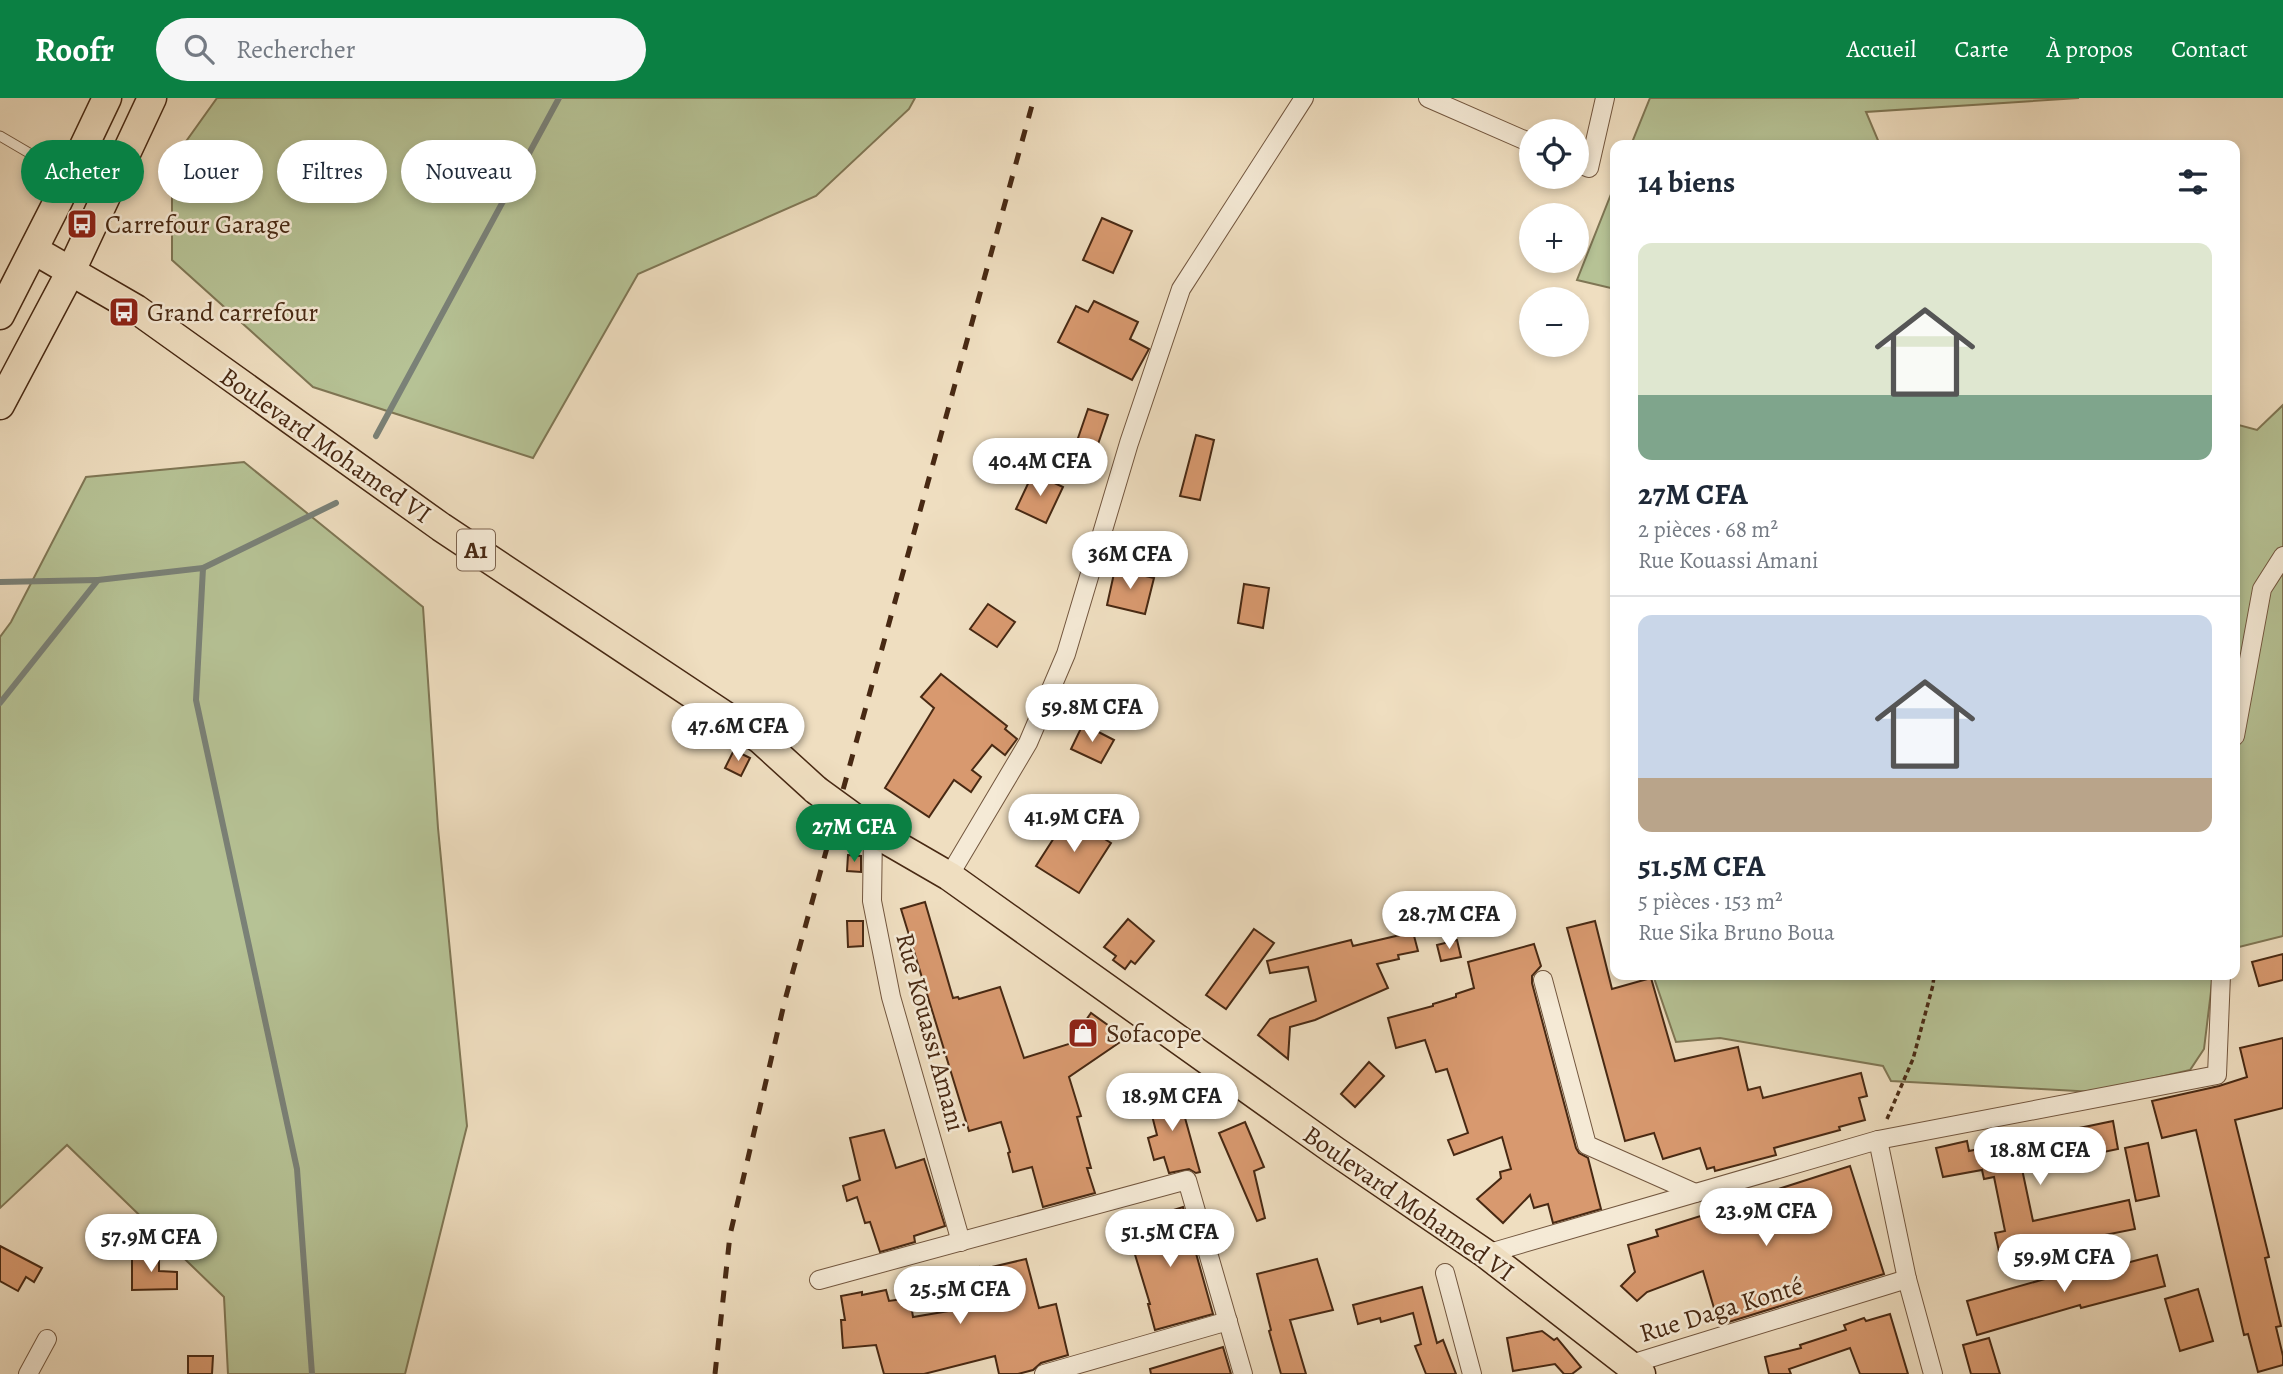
<!DOCTYPE html>
<html lang="fr">
<meta charset="utf-8">
<style>
:root{--surface:#fff;--page:#f6f6f7;--text:#1f2937;--muted:#747a83;--line:#e0e1e3;--accent:#0b8043}
body{margin:0;font-family:Alegreya,serif;background:var(--page);color:var(--text);height:100vh;display:flex;flex-direction:column;font-size:26px;white-space:nowrap}
*{box-sizing:border-box;margin:0}
p{font-size:23px;color:var(--muted)}
.icon{flex:none;width:38px;height:38px;fill:none;stroke:currentColor;stroke-width:2;stroke-linecap:round;stroke-linejoin:round}
.map{position:relative;flex:1;overflow:hidden}
.side{position:absolute;left:1610px;top:42px;width:630px;height:840px;display:flex;flex-direction:column;background:var(--surface);border-radius:14px;box-shadow:0 4px 10px #0003}
.side>*{flex:none}
.banner{position:absolute;left:21px;top:42px;width:665px;height:63px;display:flex;gap:14px}
.buttons{position:absolute;left:1519px;top:21px;display:grid;gap:14px}
.buttons a{display:grid;place-items:center;width:70px;height:70px;border-radius:50%;background:var(--surface);box-shadow:0 4px 10px #0003;font-size:35px}
.price{position:absolute;translate:-50% -60px;padding:0 16px;border-radius:24px;background:#fff;color:#222;font-size:23px;line-height:46px;filter:drop-shadow(0 2px 4px #0008)}
.price::after{content:'';position:absolute;left:50%;top:42px;width:21px;height:16px;margin-left:-10px;background:inherit;clip-path:polygon(0 0,100% 0,50% 100%)}
.price.selected{background:var(--accent);color:#fff}
ul{padding:0;list-style:none}
li{display:grid;align-content:center;gap:14px;height:371px;padding:0 28px}
li+li{border-top:2px solid var(--line)}
li span{display:grid;place-items:center;height:217px;border-radius:14px;color:#555}
li>.icon{margin-inline-start:auto}
span .icon{width:126px;height:126px;fill:#fffc;stroke-width:1}
li b{font-size:30px}
h2{display:flex;justify-content:space-between;align-items:center;height:84px;padding:0 28px;font-size:30px}
.pill{padding:0 24px;border-radius:32px;background:var(--surface);box-shadow:0 4px 10px #0003;font-size:24px;line-height:63px}
.pill.selected{background:var(--accent);color:#fff}
header{display:flex;align-items:center;gap:42px;box-sizing:border-box;height:98px;padding:0 35px;background:var(--accent);color:#fff}
header strong{font-size:33px}
nav{display:flex;gap:38px;margin-inline-start:auto;font-size:24px}
.search{width:490px;height:63px;background:var(--page);display:flex;align-items:center;gap:18px;box-sizing:border-box;padding:0 24px;border-radius:38px;color:var(--muted);font-size:26px}
.map>svg:first-child{display:block}
</style>
<header>
<strong>Roofr</strong>
<div class="search"><svg class="icon" aria-label="search" viewBox="0 0 24 24"><circle cx="10" cy="10" r="6"/><path d="M15 15l6 6"/></svg>Rechercher</div>
<nav><a>Accueil</a><a>Carte</a><a>À propos</a><a>Contact</a></nav>
</header>
<div class="map">
<svg width="2283" height="1276" viewBox="0 0 2283 1276">
<rect width="100%" height="100%" fill="#efdec0"/>
<filter id="stains"><feTurbulence type="fractalNoise" baseFrequency=".00286" numOctaves="4"/><feColorMatrix values="0 0 0 0 .2 0 0 0 0 .09 0 0 0 0 .02 0 0 0 .5 -.17"/></filter>
<radialGradient id="worn" r=".72"><stop offset=".6" stop-color="#630" stop-opacity="0"/><stop offset="1" stop-color="#630" stop-opacity=".3"/></radialGradient>
<!-- green -->
<g fill="#b6c295" stroke="#7f7654" stroke-width="2">
<path d="M217,0H915L909,11L816,98L638,176L533,360L313,289L172,162V63Z"/>
<path d="M1650,0H2079L1866,14L1880,47H1631Z"/>
<path d="M1615,86V191L1577,182Z"/>
<path d="M2283,307V838L2235,850V326L2257,332Z"/>
<path d="M244,364L423,509L438,730L467,1028L405,1276H228L224,1199L67,1047L0,1110V539L11,524L86,379Z"/>
<path d="M1653,877H2213L2204,951L2190,972L2095,994L1891,983L1883,968L1720,940L1676,944Z"/>
</g>
<g fill="none" stroke-linecap="round" stroke-linejoin="round">
<!-- stream -->
<g stroke="#7a8177" stroke-width="6">
<path d="M376,338L559,0"/>
<path d="M203,470L196,602L297,1071L312,1276"/>
<path d="M0,484L98,482"/>
<path d="M0,605L98,482L203,470L336,405"/>
</g>
</g>
<!-- building -->
<g fill="#d8996f" stroke="#482913" stroke-width="2">
<path d="M1102,120L1132,133L1113,175L1083,162Z"/>
<path d="M1094,203L1138,224L1130,241L1149,251L1132,282L1058,244L1076,208L1088,214Z"/>
<path d="M1088,311L1108,317L1097,349L1077,343Z"/>
<path d="M1196,337L1214,342L1200,402L1180,398Z"/>
<path d="M1033,375L1063,389L1046,425L1016,411Z"/>
<path d="M1115,471L1154,480L1145,516L1107,507Z"/>
<path d="M1244,486L1269,490L1263,530L1238,525Z"/>
<path d="M988,506L1015,524L997,549L970,531Z"/>
<path d="M941,576L1007,628L1005,631L1017,641L1005,657L992,647L972,672L981,679L971,694L954,682L929,719L885,690L934,610L921,599Z"/>
<path d="M1083,626L1114,642L1101,665L1071,651Z"/>
<path d="M734,652L750,660L741,678L725,670Z"/>
<path d="M1068,718L1111,745L1079,795L1036,768Z"/>
<path d="M848,757L861,758V774L847,773Z"/>
<path d="M925,804L953,900L958,899L959,901L1000,889L1024,960L1069,946L1091,915L1126,940L1069,979L1081,1018L1077,1019L1091,1070H1087L1095,1095L1043,1109L1032,1069L1013,1074L1008,1055L1010,1054L1001,1024L969,1033L901,811Z"/>
<path d="M1128,821L1154,843L1135,866L1131,863L1125,871L1113,862L1116,858L1104,849Z"/>
<path d="M847,823H863V848L848,849Z"/>
<path d="M1595,823L1612,891L1651,880L1675,963L1738,949L1748,992L1760,989L1763,1000L1861,975L1867,998L1859,1000L1865,1022L1839,1029L1840,1032L1774,1050L1776,1057L1715,1073L1714,1069L1707,1071L1700,1050L1663,1061L1654,1035L1625,1043L1567,830Z"/>
<path d="M1254,831L1274,845L1226,911L1206,897Z"/>
<path d="M1413,834L1418,853L1398,857L1399,861L1377,866L1388,890L1315,922L1290,929L1288,961L1258,937L1270,921L1316,903L1308,869L1270,875L1267,863L1351,842L1353,848Z"/>
<path d="M1457,842L1461,859L1441,863L1437,847Z"/>
<path d="M1534,846L1541,868L1532,878V885L1576,1050L1579,1055L1588,1060L1601,1111L1553,1125L1548,1106L1534,1110L1530,1097L1503,1125L1477,1101L1501,1080L1500,1074L1511,1071L1502,1039L1454,1057L1448,1042L1468,1035L1447,971L1436,974L1425,942L1396,950L1388,920L1433,908V906L1456,899V896L1474,890L1468,864Z"/>
<path d="M2283,856V882L2259,888L2252,864Z"/>
<path d="M2283,940V1010L2235,1022L2269,1159L2265,1160L2281,1228L2276,1229L2283,1258V1267L2258,1274L2248,1236L2244,1237L2196,1032L2162,1040L2152,1003L2219,988L2247,979L2240,950Z"/>
<path d="M1369,964L1384,978L1355,1009L1341,996Z"/>
<path d="M1177,991L1200,1074L1196,1075L1189,1071L1169,1075L1164,1059L1154,1062L1148,1040L1157,1037L1147,998Z"/>
<path d="M2113,1023L2118,1051L2022,1071L2033,1123L2129,1102L2135,1131L2000,1158L1995,1135L2005,1133L1994,1079L1984,1081L1982,1072L1943,1079L1936,1050L1967,1043L1969,1053Z"/>
<path d="M1245,1024L1264,1069L1254,1073L1265,1120L1257,1123L1219,1035Z"/>
<path d="M884,1032L896,1070L924,1061L945,1128L914,1138L915,1144L880,1154L870,1124L865,1125L857,1099L847,1103L843,1088L860,1082L850,1040Z"/>
<path d="M2148,1045L2159,1098L2136,1103L2125,1050Z"/>
<path d="M1850,1068L1884,1176L1719,1227L1703,1173L1647,1194L1637,1203L1621,1188L1635,1174L1628,1147L1658,1138L1656,1132L1720,1112L1719,1110Z"/>
<path d="M1183,1109L1213,1216L1155,1232L1148,1206H1150L1126,1127Z"/>
<path d="M0,1148L42,1170L34,1184L26,1179L18,1193L0,1183Z"/>
<path d="M132,1156H159V1173L177,1174V1191L132,1192Z"/>
<path d="M2157,1157L2165,1188L2081,1210L2080,1207L1977,1237L1967,1203L2059,1177L2061,1182Z"/>
<path d="M1026,1161L1039,1210L1056,1206L1068,1257L1041,1265L1033,1272L1018,1276H999L995,1258L924,1276H884L876,1247L843,1250L841,1222H845L841,1198L862,1194V1197L886,1192L889,1203L910,1200L913,1219L961,1211L952,1176L979,1169V1172Z"/>
<path d="M1317,1161L1333,1212L1290,1222L1306,1276H1281L1269,1233L1271,1232L1257,1176Z"/>
<path d="M1422,1189L1437,1245L1443,1242L1456,1276H1426L1415,1248L1421,1246L1413,1215L1381,1224L1380,1220L1358,1226L1353,1207Z"/>
<path d="M2198,1191L2213,1243L2180,1253L2165,1201Z"/>
<path d="M1890,1216L1908,1276H1860L1850,1250L1789,1271L1791,1276H1769L1765,1259L1801,1250L1800,1247L1846,1232L1844,1227L1864,1220L1866,1223Z"/>
<path d="M1542,1233L1554,1242L1557,1240L1581,1269L1572,1276H1564L1555,1266L1513,1273L1507,1240Z"/>
<path d="M1989,1240L2000,1276H1971L1963,1247Z"/>
<path d="M1223,1249L1231,1276H1151L1150,1271Z"/>
<path d="M188,1258H213L212,1276H188Z"/>
</g>
<g fill="none" stroke-linecap="round" stroke-linejoin="round">
<!-- lane casing -->
<g stroke="#72563e" stroke-width="11">
<path id="lane" d="M0,38L65,76"/>
</g>
<!-- street casing -->
<g stroke="#72563e" stroke-width="20">
<g id="street">
<path d="M1428,0L1531,45"/>
<path d="M1577,65L1589,70L1605,0"/>
<path d="M2235,638L2262,491L2283,458"/>
<path d="M873,734L872,803L891,899L961,1144"/>
<path d="M949,778L1028,645L1066,556L1129,345L1181,191L1304,0"/>
<path d="M1543,882L1587,1047L1695,1095"/>
<path d="M1878,1042L1907,1181L1933,1276"/>
<path d="M1486,1156L1878,1042L2217,977L2221,877"/>
<path d="M1445,1175L1472,1276"/>
<path d="M819,1182L1187,1082L1243,1276"/>
<path d="M1631,1266L1907,1181"/>
<path d="M28,1276L47,1241"/>
<path d="M1044,1276L1228,1223"/>
</g>
</g>
<!-- primary casing -->
<g stroke="#482913" stroke-width="31">
<g id="primary">
<path d="M34,152L136,211L441,429L760,641L816,692"/>
<path d="M0,217L57,105L107,0"/>
<path d="M0,307L71,173L152,0"/>
<path d="M860,724L873,734L949,778L1335,1053L1486,1156L1641,1276"/>
</g>
</g>
<!-- path -->
<path stroke="#482913" stroke-width="3.5" stroke-dasharray="5 3.5" stroke-linecap="butt" d="M1887,1021L1913,961L1933,887L1934,877"/>
<!-- lane -->
<use href="#lane" stroke="#f5ead6" stroke-width="9"/>
<!-- street -->
<use href="#street" stroke="#f5ead6" stroke-width="18"/>
<!-- primary -->
<use href="#primary" stroke="#efdec0" stroke-width="28"/>
<!-- rail -->
<path stroke="#482913" stroke-width="5" stroke-dasharray="12 12" stroke-linecap="butt" d="M715,1276L730,1137L785,902L1034,0"/>
<!-- primary-bridge casing -->
<g stroke="#482913" stroke-width="31" stroke-linecap="butt">
<path id="primary-bridge" d="M816,692L860,724"/>
</g>
<!-- primary-bridge -->
<use href="#primary-bridge" stroke="#efdec0" stroke-width="28"/>
</g>
<!-- icons -->
<defs>
<g id="bus-square" transform="scale(1.575)"><rect x="-9" y="-9" width="18" height="18" rx="4" fill="#8f2418" stroke="#f5ead6"/><path d="M-5-6H5V4H4V6H2V4H-2V6H-4V4H-5ZM-3.5-4V0h7V-4ZM-3.5 1.2v1.5H-2V1.2ZM2 1.2v1.5H3.5V1.2Z" fill="#fff"/></g>
<g id="shop-square" transform="scale(1.575)"><rect x="-9" y="-9" width="18" height="18" rx="4" fill="#8f2418" stroke="#f5ead6"/><path d="M-5-2.5h2.3a2.7 3.5 0 0 1 5.4 0H5L5.5 6h-11ZM-1.5-2.5h3a1.5 2.3 0 0 0-3 0Z" fill="#fff"/></g>
</defs>
<g fill-rule="evenodd">
<use href="#bus-square" x="82" y="126"/>
<use href="#bus-square" x="124" y="214"/>
<use href="#shop-square" x="1083" y="935"/>
</g>
<g text-anchor="middle" stroke-width="5" stroke-linejoin="round" paint-order="stroke">
<!-- shield labels -->
<rect fill="#f5ead6" stroke="#7c634e" stroke-width="2" x="457" y="431.5" width="38" height="41" rx="5"/>
<g font-size="24" font-weight="bold" fill="#482913">
<text x="476" y="460">A1</text>
</g>
<!-- poi labels -->
<g font-size="26" fill="#482913" stroke="#f5ead6" text-anchor="start">
<text x="105" y="135">Carrefour Garage</text>
<text x="147" y="223">Grand carrefour</text>
<text x="1106" y="944">Sofacope</text>
</g>
<!-- street labels -->
<g font-size="26" fill="#482913" stroke="#f5ead6">
<text transform="translate(326 347) rotate(35)" y="9">Boulevard Mohamed VI</text>
<text transform="translate(931 934) rotate(75)" y="9">Rue Kouassi Amani</text>
<text transform="translate(1409 1105) rotate(35)" y="9">Boulevard Mohamed VI</text>
<text transform="translate(1721 1211) rotate(-17)" y="9">Rue Daga Konté</text>
</g>
</g>
<rect width="100%" height="100%" filter="url(#stains)"/>
<rect width="100%" height="100%" fill="url(#worn)"/>
</svg>
<div class="buttons">
<a><svg class="icon" aria-label="locate" viewBox="0 0 24 24"><circle cx="12" cy="12" r="6"/><path d="M12 2v4M12 18v4M2 12h4M18 12h4"/></svg></a>
<a>+</a>
<a>−</a>
</div>
<b class="price" style="left:1040px;top:400px">40.4M CFA</b>
<b class="price" style="left:1130px;top:493px">36M CFA</b>
<b class="price" style="left:1092px;top:646px">59.8M CFA</b>
<b class="price" style="left:738px;top:665px">47.6M CFA</b>
<b class="price" style="left:1074px;top:756px">41.9M CFA</b>
<b class="price selected" style="left:854px;top:766px">27M CFA</b>
<b class="price" style="left:1449px;top:853px">28.7M CFA</b>
<b class="price" style="left:1172px;top:1035px">18.9M CFA</b>
<b class="price" style="left:2040px;top:1089px">18.8M CFA</b>
<b class="price" style="left:1766px;top:1150px">23.9M CFA</b>
<b class="price" style="left:1170px;top:1171px">51.5M CFA</b>
<b class="price" style="left:151px;top:1176px">57.9M CFA</b>
<b class="price" style="left:2064px;top:1196px">59.9M CFA</b>
<b class="price" style="left:960px;top:1228px">25.5M CFA</b>
<div class="banner">
<a class="pill selected">Acheter</a>
<a class="pill">Louer</a>
<a class="pill">Filtres</a>
<a class="pill">Nouveau</a>
</div>
<section class="side">
<h2>14 biens<svg class="icon" aria-label="filters" viewBox="0 0 24 24"><path d="M4 7h16M4 17h16"/><circle cx="9" cy="7" r="2"/><circle cx="15" cy="17" r="2"/></svg></h2>
<ul>
<li><span style="background:linear-gradient(#dfe7d0 70%,#7fa58c 0)"><svg class="icon" aria-label="home" viewBox="0 0 24 24"><path d="M3 11l9-7 9 7M6 9v11h12V9"/></svg></span><div><b>27M CFA</b><p>2 pièces · 68 m²</p><p>Rue Kouassi Amani</p></div></li>
<li><span style="background:linear-gradient(#c9d6e8 75%,#b9a48a 0)"><svg class="icon" aria-label="home" viewBox="0 0 24 24"><path d="M3 11l9-7 9 7M6 9v11h12V9"/></svg></span><div><b>51.5M CFA</b><p>5 pièces · 153 m²</p><p>Rue Sika Bruno Boua</p></div></li>
</ul>
</section>
</div>
